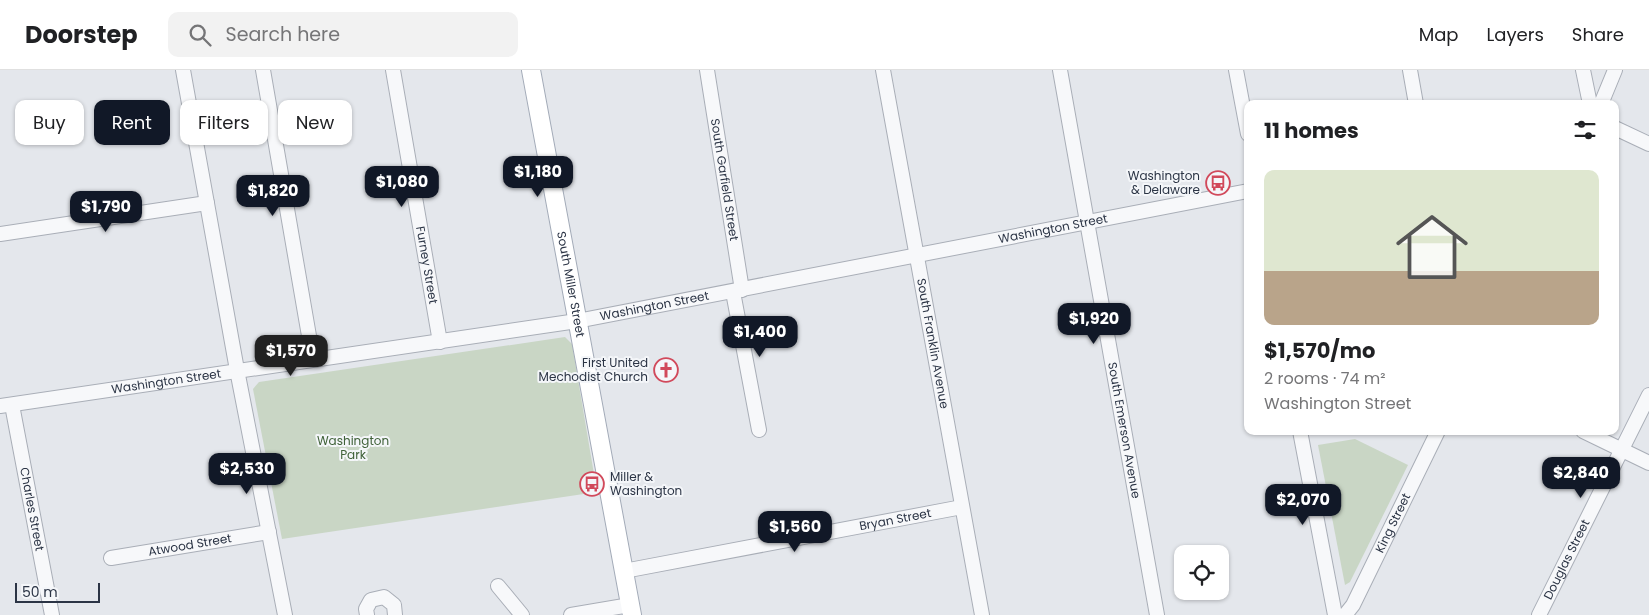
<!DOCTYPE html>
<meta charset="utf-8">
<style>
:root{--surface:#fff;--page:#f2f2f2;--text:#202124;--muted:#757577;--line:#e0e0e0;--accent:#111827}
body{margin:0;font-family:Poppins,sans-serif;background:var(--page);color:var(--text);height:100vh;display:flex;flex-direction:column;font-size:19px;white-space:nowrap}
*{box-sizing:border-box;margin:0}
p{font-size:16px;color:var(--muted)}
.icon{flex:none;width:28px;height:28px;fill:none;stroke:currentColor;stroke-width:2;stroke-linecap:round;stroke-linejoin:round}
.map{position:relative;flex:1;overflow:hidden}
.details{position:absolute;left:1244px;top:30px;width:375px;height:335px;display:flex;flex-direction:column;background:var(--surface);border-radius:10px;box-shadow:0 1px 4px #0004}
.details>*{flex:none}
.hud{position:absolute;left:15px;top:30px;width:475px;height:45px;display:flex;gap:10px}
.buttons{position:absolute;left:1174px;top:475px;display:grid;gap:10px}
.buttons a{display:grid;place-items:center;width:55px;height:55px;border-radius:10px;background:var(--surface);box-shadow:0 1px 4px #0004;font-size:25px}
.scale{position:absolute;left:15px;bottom:12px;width:85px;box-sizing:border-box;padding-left:5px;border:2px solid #2b3445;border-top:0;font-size:14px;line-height:18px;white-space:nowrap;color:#2b3445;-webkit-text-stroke:4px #f4f6f9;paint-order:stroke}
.price{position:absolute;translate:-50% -42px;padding:0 11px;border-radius:10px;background:var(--accent);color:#fff;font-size:16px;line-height:32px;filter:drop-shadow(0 1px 2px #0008)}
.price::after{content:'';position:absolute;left:50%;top:30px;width:15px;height:11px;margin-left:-8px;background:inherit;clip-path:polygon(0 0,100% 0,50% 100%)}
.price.on{background:#222;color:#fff}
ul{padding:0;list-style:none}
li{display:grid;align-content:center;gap:10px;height:265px;padding:0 20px}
li span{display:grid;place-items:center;height:155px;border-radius:10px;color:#555}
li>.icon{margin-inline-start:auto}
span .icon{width:90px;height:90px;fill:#fffc;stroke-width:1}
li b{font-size:21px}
h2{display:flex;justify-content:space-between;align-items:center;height:60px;padding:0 20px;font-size:21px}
.chip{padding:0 18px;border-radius:10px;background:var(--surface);box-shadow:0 1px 4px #0004;font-size:18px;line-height:45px}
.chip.on{background:var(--accent);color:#fff}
header{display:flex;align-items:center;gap:30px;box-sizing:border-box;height:70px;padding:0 25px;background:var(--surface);border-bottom:1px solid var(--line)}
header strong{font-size:24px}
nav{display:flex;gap:28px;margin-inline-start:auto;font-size:18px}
.search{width:350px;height:45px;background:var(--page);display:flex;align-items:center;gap:12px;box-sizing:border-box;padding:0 18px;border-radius:10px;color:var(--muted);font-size:19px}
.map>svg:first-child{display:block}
</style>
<header>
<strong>Doorstep</strong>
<div class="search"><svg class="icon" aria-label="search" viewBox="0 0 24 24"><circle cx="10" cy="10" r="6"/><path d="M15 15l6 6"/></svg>Search here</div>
<nav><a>Map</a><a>Layers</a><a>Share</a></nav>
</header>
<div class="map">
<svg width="1649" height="545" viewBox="0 0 1649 545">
<rect width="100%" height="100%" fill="#e4e7ec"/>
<!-- green -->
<g fill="#c9d6c5">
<path d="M565,267L572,274L597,422L282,469L253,319L259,312Z"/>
<path d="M1355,369L1408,395L1350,512L1345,515L1318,375Z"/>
</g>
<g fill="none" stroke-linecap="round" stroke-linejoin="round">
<!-- minor casing -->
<g stroke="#a9aeb7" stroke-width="16">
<g id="minor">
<path d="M183,0L237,300L285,545"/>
<path d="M263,0L313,289"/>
<path id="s1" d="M393,0L440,272"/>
<path id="s2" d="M707,0L742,220"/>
<path id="s3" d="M883,0L982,545"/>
<path id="s4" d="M1060,0L1157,545"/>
<path d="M1236,0L1248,64"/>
<path d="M1410,0L1416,34"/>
<path d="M1583,0L1590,34"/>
<path d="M1601,34L1615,0"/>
<path d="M1615,58L1649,74"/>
<path d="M0,164L207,133"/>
<path d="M733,222L759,360"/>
<path id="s5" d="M12,335L52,545"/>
<path id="s6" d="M0,336L577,251L1248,121"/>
<path d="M1300,361L1335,545"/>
<path d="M1583,361L1649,393"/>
<path id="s7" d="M111,488L269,462"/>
<path id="s8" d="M624,501L962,437"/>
<path d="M498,516L522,545"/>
<path d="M367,545L366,539L371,530L384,527L394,535L395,545"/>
<path d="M571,545L630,535"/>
<path id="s9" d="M1345,545L1353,535L1438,361"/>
<path id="s10" d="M1539,545L1649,325"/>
</g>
</g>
<!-- major casing -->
<g stroke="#a3abb8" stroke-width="20">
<g id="major">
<path id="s11" d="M531,0L632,545"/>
</g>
</g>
<!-- minor -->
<use href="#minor" stroke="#f7f8fa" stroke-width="14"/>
<!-- major -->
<use href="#major" stroke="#fff" stroke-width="18"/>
</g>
<!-- icons -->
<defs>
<g id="bus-ring" transform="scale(1.25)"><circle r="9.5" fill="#f4f6f9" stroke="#d1495b" stroke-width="1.5"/><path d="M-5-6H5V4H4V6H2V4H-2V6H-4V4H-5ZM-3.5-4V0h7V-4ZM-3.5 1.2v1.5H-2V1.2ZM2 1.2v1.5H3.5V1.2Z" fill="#d1495b"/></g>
<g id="church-ring" transform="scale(1.25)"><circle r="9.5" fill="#f4f6f9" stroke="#d1495b" stroke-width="1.5"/><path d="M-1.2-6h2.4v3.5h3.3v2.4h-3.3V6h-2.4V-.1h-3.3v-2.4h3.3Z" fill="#d1495b"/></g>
</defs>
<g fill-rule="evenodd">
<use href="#bus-ring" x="1218" y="113"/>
<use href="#church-ring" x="666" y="300"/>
<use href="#bus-ring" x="592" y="414"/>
</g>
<g text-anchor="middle" stroke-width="4" stroke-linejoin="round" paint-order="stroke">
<!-- poi labels -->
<g font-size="12" fill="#2b3445" stroke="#f4f6f9" text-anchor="end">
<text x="1200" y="110">Washington<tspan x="1200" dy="14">&amp; Delaware</tspan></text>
<text x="648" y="297">First United<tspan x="648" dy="14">Mechodist Church</tspan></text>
<text x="610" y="411" text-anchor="start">Miller &amp;<tspan x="610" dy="14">Washington</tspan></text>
</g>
<!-- street labels -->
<g font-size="12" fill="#2b3445" stroke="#f4f6f9">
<text dy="4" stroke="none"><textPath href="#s2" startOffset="111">South Garfield Street</textPath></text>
<text dy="4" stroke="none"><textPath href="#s6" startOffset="1068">Washington Street</textPath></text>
<text dy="4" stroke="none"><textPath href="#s1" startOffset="198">Furney Street</textPath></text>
<text dy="4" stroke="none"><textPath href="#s11" startOffset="218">South Miller Street</textPath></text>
<text dy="4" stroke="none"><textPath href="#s6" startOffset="662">Washington Street</textPath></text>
<text dy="4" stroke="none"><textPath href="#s3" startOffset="278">South Franklin Avenue</textPath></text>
<text dy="4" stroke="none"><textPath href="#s6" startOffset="168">Washington Street</textPath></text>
<text dy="4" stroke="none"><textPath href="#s4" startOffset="366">South Emerson Avenue</textPath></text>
<text dy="4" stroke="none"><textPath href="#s5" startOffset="106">Charles Street</textPath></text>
<text dy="4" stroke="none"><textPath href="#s8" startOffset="276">Bryan Street</textPath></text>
<text dy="4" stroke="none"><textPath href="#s9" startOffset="104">King Street</textPath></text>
<text dy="4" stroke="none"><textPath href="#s7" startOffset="80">Atwood Street</textPath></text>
<text dy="4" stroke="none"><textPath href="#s10" startOffset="62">Douglas Street</textPath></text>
</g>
<!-- park labels -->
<g font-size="12" fill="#3f6138" stroke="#f4f6f9">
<text x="353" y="375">Washington<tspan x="353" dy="14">Park</tspan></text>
</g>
</g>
</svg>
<div class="buttons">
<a><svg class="icon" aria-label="locate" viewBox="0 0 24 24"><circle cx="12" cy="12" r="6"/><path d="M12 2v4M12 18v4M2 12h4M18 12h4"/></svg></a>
</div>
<div class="scale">50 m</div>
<b class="price" style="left:538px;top:128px">$1,180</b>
<b class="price" style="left:402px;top:138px">$1,080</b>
<b class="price" style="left:273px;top:147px">$1,820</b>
<b class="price" style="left:106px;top:163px">$1,790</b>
<b class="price" style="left:1094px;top:275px">$1,920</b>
<b class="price" style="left:760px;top:288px">$1,400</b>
<b class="price on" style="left:291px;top:307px">$1,570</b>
<b class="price" style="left:247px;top:425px">$2,530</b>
<b class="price" style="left:1581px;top:429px">$2,840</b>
<b class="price" style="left:1303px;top:456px">$2,070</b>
<b class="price" style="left:795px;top:483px">$1,560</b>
<div class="hud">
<a class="chip">Buy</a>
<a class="chip on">Rent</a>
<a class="chip">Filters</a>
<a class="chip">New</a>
</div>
<section class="details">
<h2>11 homes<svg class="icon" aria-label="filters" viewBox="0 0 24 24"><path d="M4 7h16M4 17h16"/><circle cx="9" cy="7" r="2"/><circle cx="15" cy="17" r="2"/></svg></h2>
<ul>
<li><span style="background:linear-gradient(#dfe7d0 65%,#b9a48a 0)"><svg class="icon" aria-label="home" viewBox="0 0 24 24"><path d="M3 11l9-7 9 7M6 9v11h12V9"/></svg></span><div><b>$1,570/mo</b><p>2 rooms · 74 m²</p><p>Washington Street</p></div></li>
</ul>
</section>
</div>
